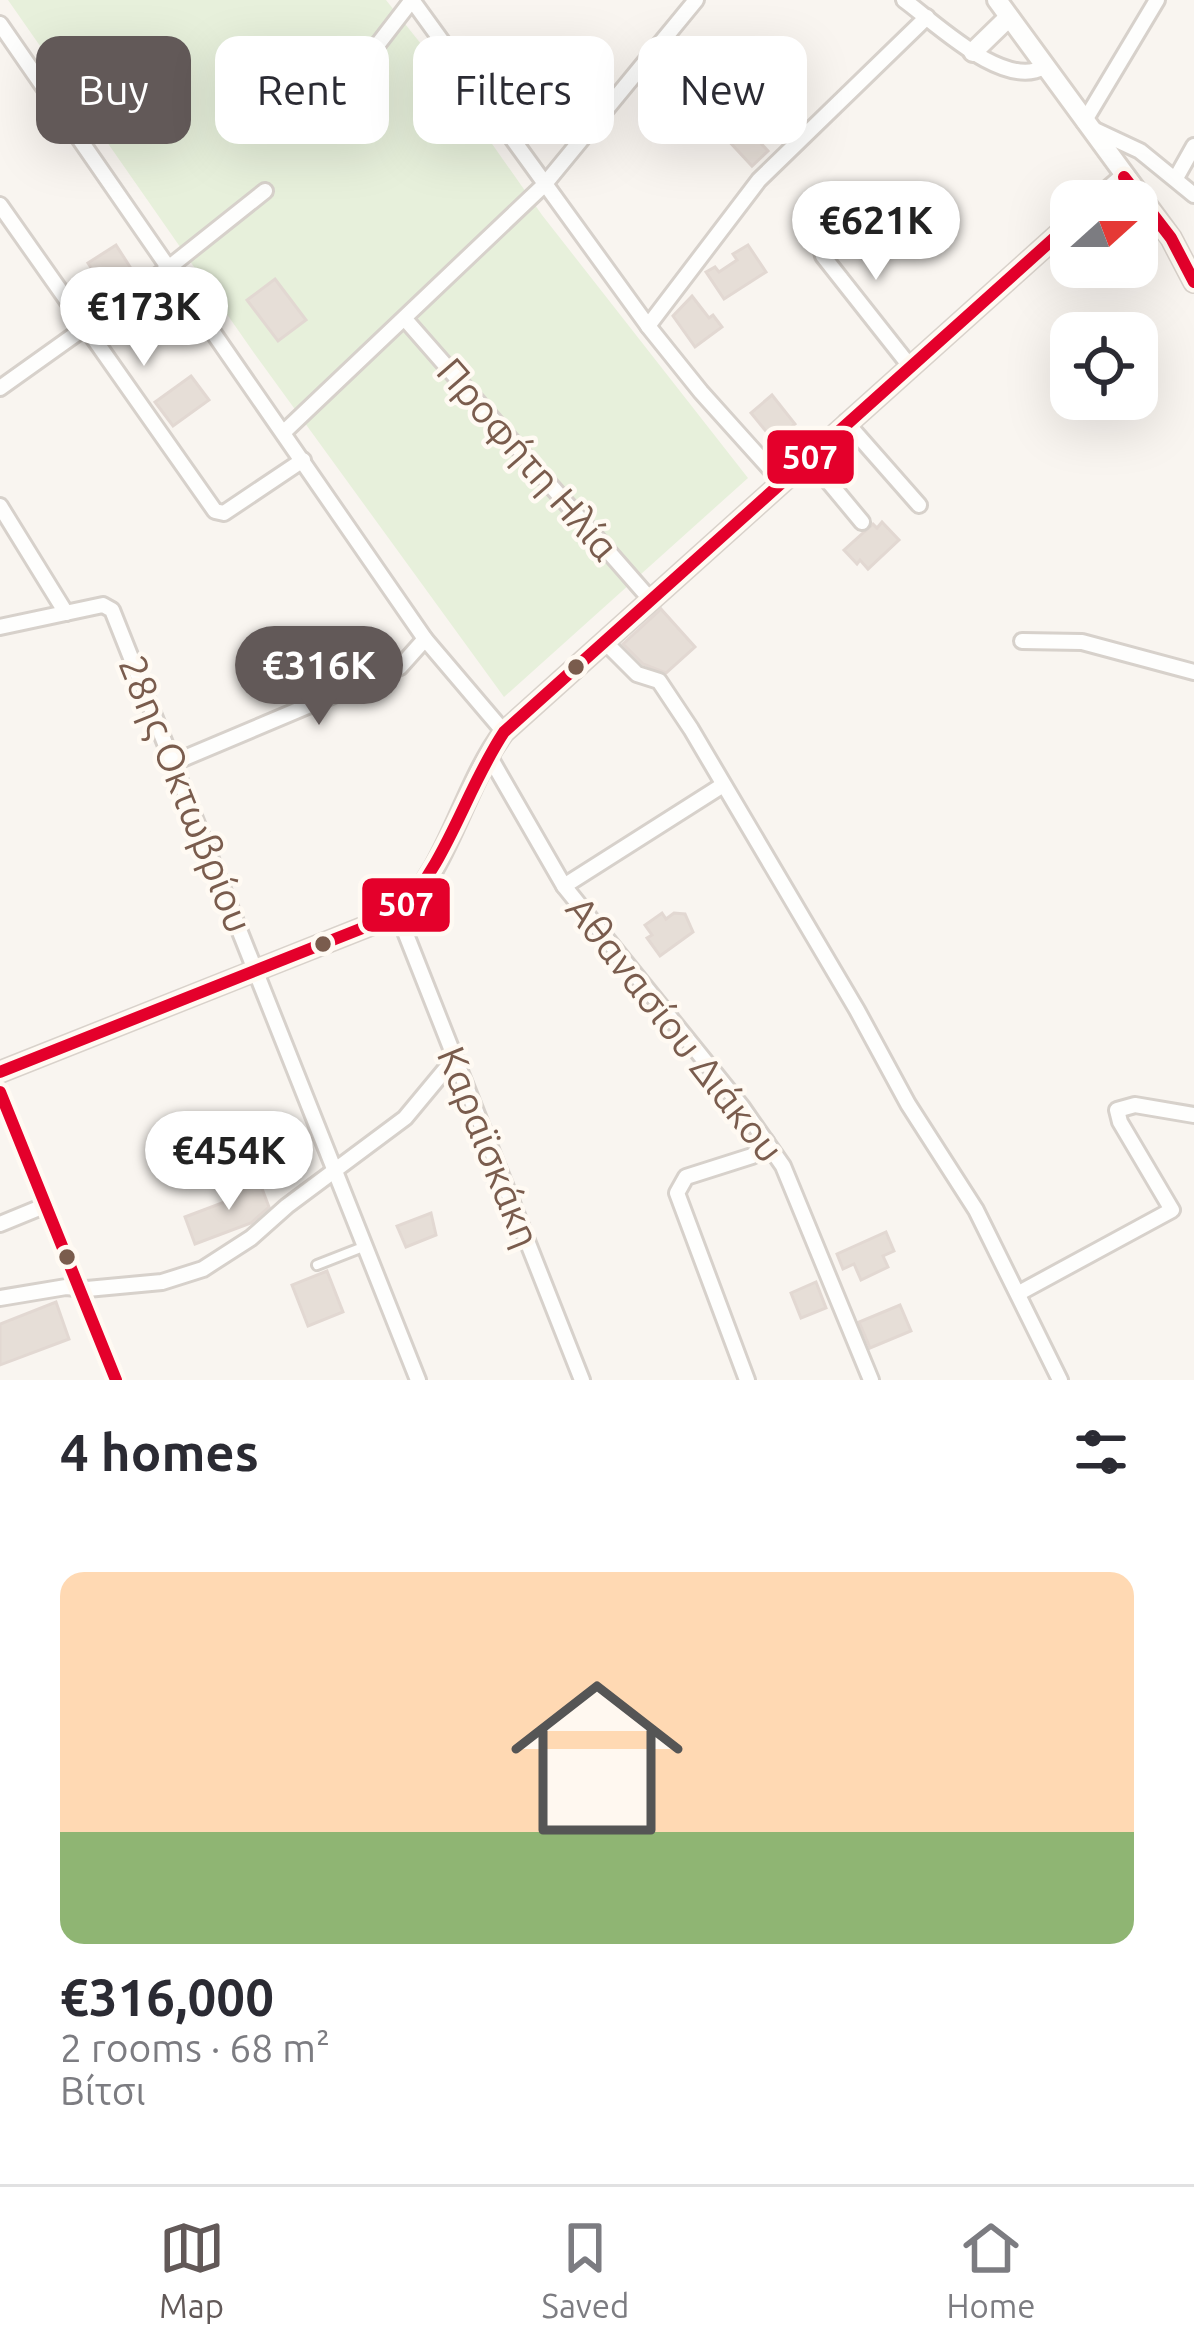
<!DOCTYPE html>
<meta charset="utf-8">
<style>
:root{--surface:#fff;--page:#f7f7f7;--text:#2b2b33;--muted:#7c7c81;--line:#e1e1e2;--accent:#625958}
body{margin:0;font-family:Ubuntu,sans-serif;background:var(--page);color:var(--text);height:100vh;display:flex;flex-direction:column;font-size:45px;white-space:nowrap}
*{box-sizing:border-box;margin:0}
p{font-size:39px;color:var(--muted)}
.icon{flex:none;width:66px;height:66px;fill:none;stroke:currentColor;stroke-width:2;stroke-linecap:round;stroke-linejoin:round}
.map{position:relative;height:1380px;overflow:hidden}
.details{display:flex;flex-direction:column;background:var(--surface);flex:1}
.details>*{flex:none}
.guide{position:absolute;left:36px;top:36px;width:1122px;height:108px;display:flex;gap:24px}
.needle{width:78px;rotate:69deg}
.fabs{position:absolute;left:1050px;top:180px;display:grid;gap:24px}
.fabs a{display:grid;place-items:center;width:108px;height:108px;border-radius:24px;background:var(--surface);box-shadow:0 12px 48px #0002;font-size:60px}
.price{position:absolute;translate:-50% -102px;padding:0 27px;border-radius:42px;background:#fff;color:#222;font-size:39px;line-height:78px;filter:drop-shadow(0 3px 6px #0008)}
.price::after{content:'';position:absolute;left:50%;top:72px;width:36px;height:27px;margin-left:-18px;background:inherit;clip-path:polygon(0 0,100% 0,50% 100%)}
.price.on{background:var(--accent);color:#fff}
ul{padding:0;list-style:none}
li{display:grid;align-content:center;gap:24px;height:636px;padding:0 60px}
li span{display:grid;place-items:center;height:372px;border-radius:24px;color:#555}
li>.icon{margin-inline-start:auto}
span .icon{width:216px;height:216px;fill:#fffc;stroke-width:1}
li b{font-size:51px}
h2{display:flex;justify-content:space-between;align-items:center;height:144px;padding:0 60px;font-size:51px}
.pill{padding:0 42px;border-radius:24px;background:var(--surface);box-shadow:0 12px 48px #0002;font-size:42px;line-height:108px}
.pill.on{background:var(--accent);color:#fff}
.dock{display:flex;justify-content:space-around;align-items:center;height:168px;border-top:3px solid var(--line);background:var(--surface);font-size:33px;color:var(--muted)}
.dock a{display:grid;justify-items:center;gap:6px}
.dock .on{color:var(--accent)}
.map>svg:first-child{display:block}
</style>
<div class="map">
<svg width="1194" height="1380" viewBox="0 0 1194 1380">
<rect width="100%" height="100%" fill="#f9f5f0"/>
<!-- green -->
<path fill="#e7f0db" d="M8,0H386L429,54L542,215L748,478L504,697L254,353Z"/>
<!-- building -->
<g fill="#e6ded7" stroke="#e2d8d2" stroke-width="3">
<path d="M742,123L768,151L752,166L726,138Z"/>
<path d="M116,245L132,270L104,288L88,263Z"/>
<path d="M748,245L766,272L724,299L706,272L715,267L719,272L737,260L733,254Z"/>
<path d="M275,279L306,320L278,341L247,300Z"/>
<path d="M692,296L709,318L713,315L722,327L695,347L673,316Z"/>
<path d="M191,376L209,400L173,426L155,402Z"/>
<path d="M772,395L795,424L774,441L751,413Z"/>
<path d="M882,522L899,540L868,569L860,560L857,564L844,550L873,524L877,528Z"/>
<path d="M661,609L695,647L666,673L643,664L623,644Z"/>
<path d="M662,913L666,919L674,913L685,914L693,932L660,956L647,938L652,935L645,925Z"/>
<path d="M258,1178L269,1207L251,1223L195,1244L185,1217L238,1197L234,1187Z"/>
<path d="M431,1213L436,1235L406,1247L397,1226Z"/>
<path d="M886,1232L894,1251L883,1256L888,1267L861,1280L854,1264L843,1269L837,1254Z"/>
<path d="M327,1271L343,1312L308,1326L292,1285Z"/>
<path d="M816,1282L826,1308L801,1318L791,1293Z"/>
<path d="M56,1302L69,1339L0,1365V1324Z"/>
<path d="M900,1305L911,1331L870,1348L859,1322Z"/>
</g>
<g fill="none" stroke-linecap="round" stroke-linejoin="round">
<!-- lane casing -->
<g stroke="#d7d1cb" stroke-width="14">
<path id="lane" d="M317,1265L363,1247"/>
</g>
<!-- street casing -->
<g stroke="#d7d1cb" stroke-width="20">
<g id="street">
<path d="M904,0C937,24 1004,90 1044,67"/>
<path d="M0,24L425,639L504,732"/>
<path d="M372,52L412,0L648,326L701,392L781,481"/>
<path d="M1084,122L1157,0"/>
<path d="M1093,129L1140,151L1194,195"/>
<path d="M1176,178L1194,146"/>
<path d="M0,205L215,511L224,513L303,460"/>
<path d="M809,229L820,243L823,256L909,365"/>
<path d="M405,319L650,599"/>
<path d="M648,326L759,180L927,17"/>
<path d="M0,388L167,269L265,191"/>
<path d="M846,422L919,505"/>
<path d="M284,432L544,185L696,0"/>
<path d="M808,457L862,522"/>
<path d="M0,506L66,613"/>
<path d="M0,627L103,605L112,610L418,1380"/>
<path d="M604,641L637,674L659,681L691,729L857,1010L908,1104L976,1210L1060,1380"/>
<path d="M1022,641L1082,642L1194,672"/>
<path d="M488,754L564,886L742,1107L783,1166L871,1380"/>
<path d="M175,762L400,667L425,639"/>
<path d="M564,886L723,785"/>
<path d="M398,914L582,1380"/>
<path d="M0,1092L116,1380"/>
<path d="M0,1224L44,1206"/>
<path d="M1019,1293L1172,1210L1120,1122L1117,1110L1135,1105L1194,1115"/>
<path d="M0,1298L66,1287L87,1289L162,1282L203,1269L251,1238L287,1206L405,1118L454,1059"/>
<path d="M747,1380L677,1193L686,1177L752,1156L766,1141"/>
</g>
</g>
<!-- secondary casing -->
<g stroke="#d9d2cb" stroke-width="24">
<g id="secondary">
<path d="M997,0L1171,238L1194,282"/>
<path d="M973,52L1009,17"/>
<path d="M1096,201L1124,177"/>
<path d="M0,1072L398,914C448,871 463,786 504,732L1071,223"/>
</g>
</g>
<!-- lane -->
<use href="#lane" stroke="#fefefd" stroke-width="8"/>
<!-- street -->
<use href="#street" stroke="#fefefd" stroke-width="14"/>
<!-- secondary -->
<use href="#secondary" stroke="#fefefd" stroke-width="18"/>
<!-- bus-1 casing -->
<g stroke="#fffaf3" stroke-width="21">
<g id="bus-1">
<path d="M1124,177L1171,238L1194,282"/>
<path d="M0,1072L398,914C448,862 465,791 504,732L1071,223"/>
<path d="M0,1092L116,1380"/>
</g>
</g>
<!-- bus-1 -->
<use href="#bus-1" stroke="#e4002b" stroke-width="12"/>
</g>
<!-- markers -->
<g fill="#7a5c4d" stroke="#fffaf3" stroke-width="4.5">
<circle cx="576" cy="667" r="10"/>
<circle cx="323" cy="944" r="10"/>
<circle cx="67" cy="1257" r="10"/>
</g>
<g text-anchor="middle" stroke-width="9" stroke-linejoin="round" paint-order="stroke">
<!-- street labels -->
<g font-size="39" fill="#7a5c4d" stroke="#fffaf3">
<text transform="translate(528 459) rotate(49)" y="14">Προφήτη Ηλία</text>
<text transform="translate(186 794) rotate(68)" y="14">28ης Οκτωβρίου</text>
<text transform="translate(675 1029) rotate(52)" y="14">Αθανασίου Διάκου</text>
<text transform="translate(489 1147) rotate(68)" y="14">Καραϊσκάκη</text>
</g>
</g>
<g stroke="#fffaf3" stroke-width="4.5">
<rect x="765" y="428" width="91" height="58" rx="12" fill="#e4002b"/>
<rect x="360" y="876" width="92" height="58" rx="12" fill="#e4002b"/>
</g>
<g font-size="33" text-anchor="middle" font-weight="bold" fill="#fff">
<text x="810" y="469">507</text>
<text x="406" y="916">507</text>
</g>
</svg>
<div class="fabs">
<a><svg class="needle" viewBox="-14 -14 28 28"><path d="M0-13l5 13h-10z" fill="#e53935"/><path d="M0 13l5-13h-10z" fill="#7c7c81"/></svg></a>
<a><svg class="icon" aria-label="locate" viewBox="0 0 24 24"><circle cx="12" cy="12" r="6"/><path d="M12 2v4M12 18v4M2 12h4M18 12h4"/></svg></a>
</div>
<b class="price" style="left:876px;top:283px">€621K</b>
<b class="price" style="left:144px;top:369px">€173K</b>
<b class="price on" style="left:319px;top:728px">€316K</b>
<b class="price" style="left:229px;top:1213px">€454K</b>
<div class="guide">
<a class="pill on">Buy</a>
<a class="pill">Rent</a>
<a class="pill">Filters</a>
<a class="pill">New</a>
</div>
</div>
<section class="details">
<h2>4 homes<svg class="icon" aria-label="filters" viewBox="0 0 24 24"><path d="M4 7h16M4 17h16"/><circle cx="9" cy="7" r="2"/><circle cx="15" cy="17" r="2"/></svg></h2>
<ul>
<li><span style="background:linear-gradient(#ffd9b3 70%,#8fb573 0)"><svg class="icon" aria-label="home" viewBox="0 0 24 24"><path d="M3 11l9-7 9 7M6 9v11h12V9"/></svg></span><div><b>€316,000</b><p>2 rooms · 68 m²</p><p>Βίτσι</p></div></li>
</ul>
</section>
<nav class="dock">
<a class="on"><svg class="icon" aria-label="map" viewBox="0 0 24 24"><path d="M3 6l6-2 6 2 6-2v14l-6 2-6-2-6 2zM9 4v14M15 6v14"/></svg>Map</a>
<a><svg class="icon" aria-label="saved" viewBox="0 0 24 24"><path d="M7 4h10v16l-5-4-5 4z"/></svg>Saved</a>
<a><svg class="icon" aria-label="home" viewBox="0 0 24 24"><path d="M3 11l9-7 9 7M6 9v11h12V9"/></svg>Home</a>
</nav>
